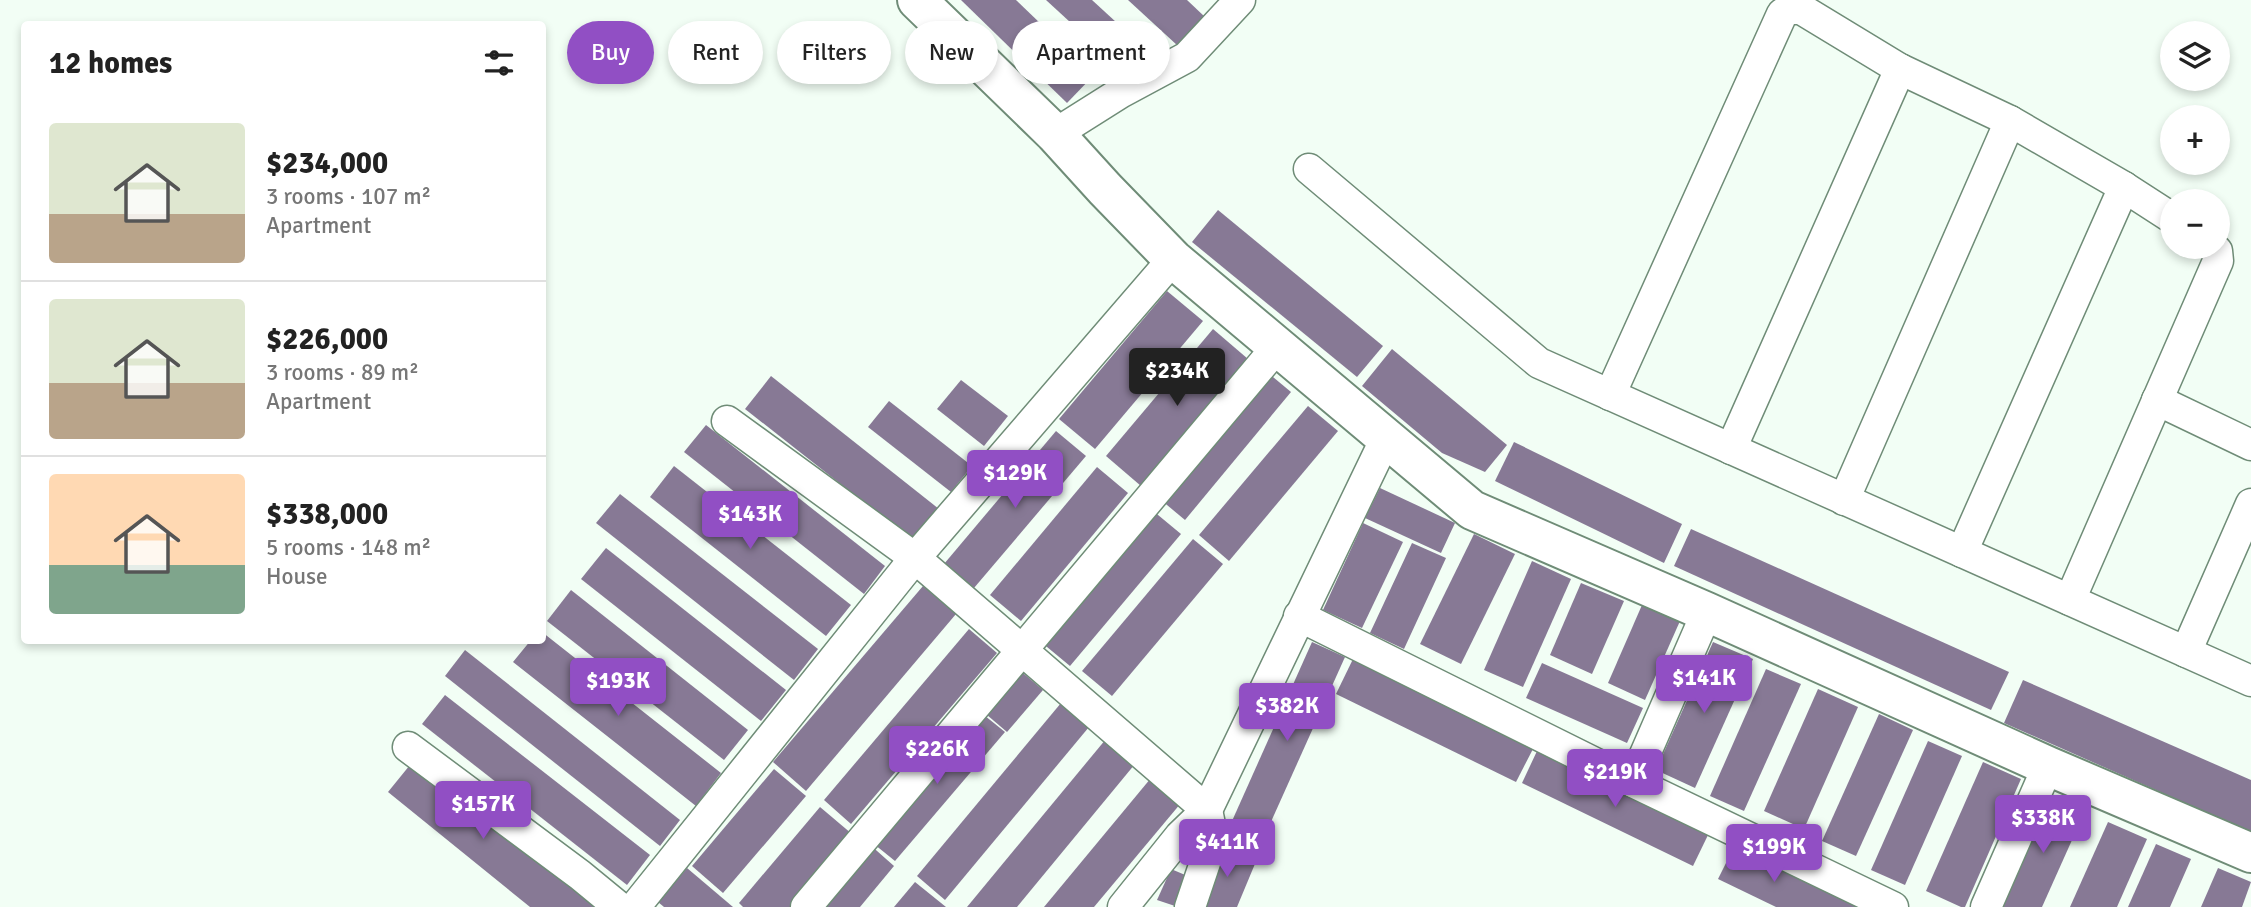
<!DOCTYPE html>
<meta charset="utf-8">
<style>
:root{--surface:#fff;--page:#f2f2f2;--text:#222;--muted:#767676;--line:#e0e0e0;--accent:#914fc4}
body{margin:0;font-family:Signika,sans-serif;background:var(--page);color:var(--text);height:100vh;display:flex;flex-direction:column;font-size:26px;white-space:nowrap}
*{box-sizing:border-box;margin:0}
p{font-size:23px;color:var(--muted)}
.icon{flex:none;width:38px;height:38px;fill:none;stroke:currentColor;stroke-width:2;stroke-linecap:round;stroke-linejoin:round}
.map{position:relative;flex:1;overflow:hidden}
.panel{position:absolute;left:21px;top:21px;width:525px;height:623px;display:flex;flex-direction:column;background:var(--surface);border-radius:7px;box-shadow:0 4px 10px #0003}
.panel>*{flex:none}
.top-card{position:absolute;left:567px;top:21px;width:665px;height:63px;display:flex;gap:14px}
.tools{position:absolute;left:2160px;top:21px;display:grid;gap:14px}
.tools a{display:grid;place-items:center;width:70px;height:70px;border-radius:50%;background:var(--surface);box-shadow:0 4px 10px #0003;font-size:35px}
.price{position:absolute;translate:-50% -60px;padding:0 16px;border-radius:7px;background:var(--accent);color:#fff;font-size:23px;line-height:46px;filter:drop-shadow(0 2px 4px #0008)}
.price::after{content:'';position:absolute;left:50%;top:42px;width:21px;height:16px;margin-left:-10px;background:inherit;clip-path:polygon(0 0,100% 0,50% 100%)}
.price.active{background:#222;color:#fff}
ul{padding:0;list-style:none}
li{display:flex;align-items:center;gap:21px;height:175px;padding:0 28px}
li+li{border-top:2px solid var(--line)}
li span{display:grid;place-items:center;flex:none;width:196px;height:140px;border-radius:7px;color:#555}
li>.icon{margin-inline-start:auto}
span .icon{width:84px;height:84px;fill:#fffc;stroke-width:1}
li b{font-size:30px}
h2{display:flex;justify-content:space-between;align-items:center;height:84px;padding:0 28px;font-size:30px}
.pill{padding:0 24px;border-radius:32px;background:var(--surface);box-shadow:0 4px 10px #0003;font-size:24px;line-height:63px}
.pill.active{background:var(--accent);color:#fff}
.map>svg:first-child{display:block}
</style>
<div class="map">
<svg width="2251" height="907" viewBox="0 0 2251 907">
<rect width="100%" height="100%" fill="#f2fef5"/>
<!-- building -->
<g fill="#877995">
<path d="M961,0H1016L1094,75L1067,103Z"/>
<path d="M1046,0H1092L1141,45L1120,68Z"/>
<path d="M1128,0H1187L1205,17L1178,46Z"/>
<path d="M1218,210L1383,346L1357,377L1192,242Z"/>
<path d="M1167,291L1203,321L1095,449L1059,419Z"/>
<path d="M1213,329L1248,359L1141,486L1106,456Z"/>
<path d="M1392,349L1507,445L1485,472L1442,453L1362,386Z"/>
<path d="M1262,368L1291,392L1185,520L1155,495Z"/>
<path d="M771,376L939,509L913,541L745,409Z"/>
<path d="M961,380L1008,416L984,446L937,409Z"/>
<path d="M889,401L972,466L951,492L868,427Z"/>
<path d="M1308,406L1338,431L1229,561L1199,535Z"/>
<path d="M706,425L885,566L864,594L684,452Z"/>
<path d="M1056,431L1086,456L974,588L944,564Z"/>
<path d="M1514,442L1682,524L1664,563L1495,481Z"/>
<path d="M674,466L851,605L826,636L650,497Z"/>
<path d="M1097,467L1128,493L1021,621L990,595Z"/>
<path d="M1380,488L1455,523L1441,553L1365,518Z"/>
<path d="M620,494L818,649L794,680L596,523Z"/>
<path d="M1146,505L1181,534L1070,666L1035,637Z"/>
<path d="M1363,523L1403,542L1362,628L1323,610Z"/>
<path d="M1691,529L2009,672L1991,710L1674,566Z"/>
<path d="M1474,534L1515,554L1461,664L1420,644Z"/>
<path d="M1193,539L1223,564L1112,696L1082,671Z"/>
<path d="M1412,543L1446,558L1404,649L1370,633Z"/>
<path d="M606,548L786,690L761,721L581,579Z"/>
<path d="M1532,561L1571,579L1523,687L1484,670Z"/>
<path d="M1581,583L1624,601L1592,674L1550,655Z"/>
<path d="M923,586L956,614L806,791L773,762Z"/>
<path d="M571,590L748,730L724,760L547,621Z"/>
<path d="M1642,605L1680,621L1645,700L1608,683Z"/>
<path d="M969,629L997,653L851,824L824,800Z"/>
<path d="M542,632L721,773L696,806L513,662L531,640H542Z"/>
<path d="M1312,642L1345,657L1261,844L1228,830Z"/>
<path d="M1713,642L1753,659L1695,788L1656,770Z"/>
<path d="M465,650L680,820L660,846L445,676Z"/>
<path d="M1353,659L1534,747L1516,782L1336,694Z"/>
<path d="M1542,663L1643,708L1627,743L1526,698Z"/>
<path d="M1016,667L1043,690L1007,732L980,709Z"/>
<path d="M1766,669L1801,684L1744,811L1710,796Z"/>
<path d="M2023,680L2251,780V832L2004,723Z"/>
<path d="M1818,689L1858,707L1804,829L1764,811Z"/>
<path d="M445,695L650,855L627,885L422,724Z"/>
<path d="M1061,703L1089,727L945,900L917,876Z"/>
<path d="M979,711L1005,732L895,861L869,840Z"/>
<path d="M1879,714L1913,730L1856,856L1822,841Z"/>
<path d="M1106,739L1135,764L1017,907H967Z"/>
<path d="M1928,741L1962,756L1905,885L1871,870Z"/>
<path d="M1537,751L1708,835L1693,866L1522,783Z"/>
<path d="M414,760L596,907H530L388,792Z"/>
<path d="M1983,762L2021,779L1965,907H1961L1926,891Z"/>
<path d="M774,769L806,796L723,893L692,866Z"/>
<path d="M1151,778L1181,803L1094,907H1044Z"/>
<path d="M2049,794L2085,811L2042,907H1999Z"/>
<path d="M820,807L852,834L791,907H743L739,903Z"/>
<path d="M2108,822L2147,839L2117,907H2070Z"/>
<path d="M868,843L894,866L860,907H813Z"/>
<path d="M1222,843L1257,859L1237,907H1195Z"/>
<path d="M2156,844L2191,859L2170,907H2128Z"/>
<path d="M1734,847L1857,907H1776L1718,879Z"/>
<path d="M687,868L733,907H664L658,902Z"/>
<path d="M2218,868L2251,882L2242,907H2201Z"/>
<path d="M1171,869L1190,877L1178,907L1157,900Z"/>
<path d="M915,882L946,907H894Z"/>
</g>
<g fill="none" stroke-linecap="round" stroke-linejoin="round">
<!-- street casing -->
<g stroke="#6f8c77" stroke-width="33">
<g id="street">
<path d="M1055,134L1120,93L1187,57L1240,0"/>
<path d="M1309,169L1539,363L2251,681"/>
<path d="M1610,395L1782,14L1789,9H1801L1900,69L2010,121L2124,187L2172,218"/>
<path d="M2157,400L2251,445"/>
<path d="M727,421L915,558L1207,810L1213,839L1190,907"/>
<path d="M1731,449L1900,69"/>
<path d="M1844,500L2010,121"/>
<path d="M1962,552L2124,187"/>
<path d="M2070,600L2218,261L2217,251L2213,247"/>
<path d="M1299,616L1633,782L1893,907"/>
<path d="M2186,652L2251,504"/>
<path d="M408,747L580,875L619,907"/>
<path d="M1633,782L1707,612"/>
<path d="M635,907L915,558L1173,259"/>
<path d="M806,907L1277,347"/>
<path d="M1123,907L1180,836L1207,810L1386,438"/>
<path d="M1986,907L2048,766"/>
</g>
</g>
<!-- secondary casing -->
<g stroke="#6f8c77" stroke-width="42">
<path id="secondary" d="M917,0L1055,134L1105,189L1173,259L1472,510L1707,612L2048,766L2251,853"/>
</g>
<!-- street -->
<use href="#street" stroke="#fff" stroke-width="30"/>
<!-- secondary -->
<use href="#secondary" stroke="#fff" stroke-width="38"/>
</g>
</svg>
<div class="tools">
<a><svg class="icon" aria-label="layers" viewBox="0 0 24 24"><path d="M12 4l9 5-9 5-9-5zM3 14l9 5 9-5"/></svg></a>
<a>+</a>
<a>−</a>
</div>
<b class="price active" style="left:1177px;top:408px">$234K</b>
<b class="price" style="left:1015px;top:510px">$129K</b>
<b class="price" style="left:750px;top:551px">$143K</b>
<b class="price" style="left:1704px;top:715px">$141K</b>
<b class="price" style="left:618px;top:718px">$193K</b>
<b class="price" style="left:1287px;top:743px">$382K</b>
<b class="price" style="left:937px;top:786px">$226K</b>
<b class="price" style="left:1615px;top:809px">$219K</b>
<b class="price" style="left:483px;top:841px">$157K</b>
<b class="price" style="left:2043px;top:855px">$338K</b>
<b class="price" style="left:1227px;top:879px">$411K</b>
<b class="price" style="left:1774px;top:884px">$199K</b>
<div class="top-card">
<a class="pill active">Buy</a>
<a class="pill">Rent</a>
<a class="pill">Filters</a>
<a class="pill">New</a>
<a class="pill">Apartment</a>
</div>
<section class="panel">
<h2>12 homes<svg class="icon" aria-label="filters" viewBox="0 0 24 24"><path d="M4 7h16M4 17h16"/><circle cx="9" cy="7" r="2"/><circle cx="15" cy="17" r="2"/></svg></h2>
<ul>
<li><span style="background:linear-gradient(#dfe7d0 65%,#b9a48a 0)"><svg class="icon" aria-label="home" viewBox="0 0 24 24"><path d="M3 11l9-7 9 7M6 9v11h12V9"/></svg></span><div><b>$234,000</b><p>3 rooms · 107 m²</p><p>Apartment</p></div></li>
<li><span style="background:linear-gradient(#dfe7d0 60%,#b9a48a 0)"><svg class="icon" aria-label="home" viewBox="0 0 24 24"><path d="M3 11l9-7 9 7M6 9v11h12V9"/></svg></span><div><b>$226,000</b><p>3 rooms · 89 m²</p><p>Apartment</p></div></li>
<li><span style="background:linear-gradient(#ffd9b3 65%,#7fa58c 0)"><svg class="icon" aria-label="home" viewBox="0 0 24 24"><path d="M3 11l9-7 9 7M6 9v11h12V9"/></svg></span><div><b>$338,000</b><p>5 rooms · 148 m²</p><p>House</p></div></li>
</ul>
</section>
</div>
